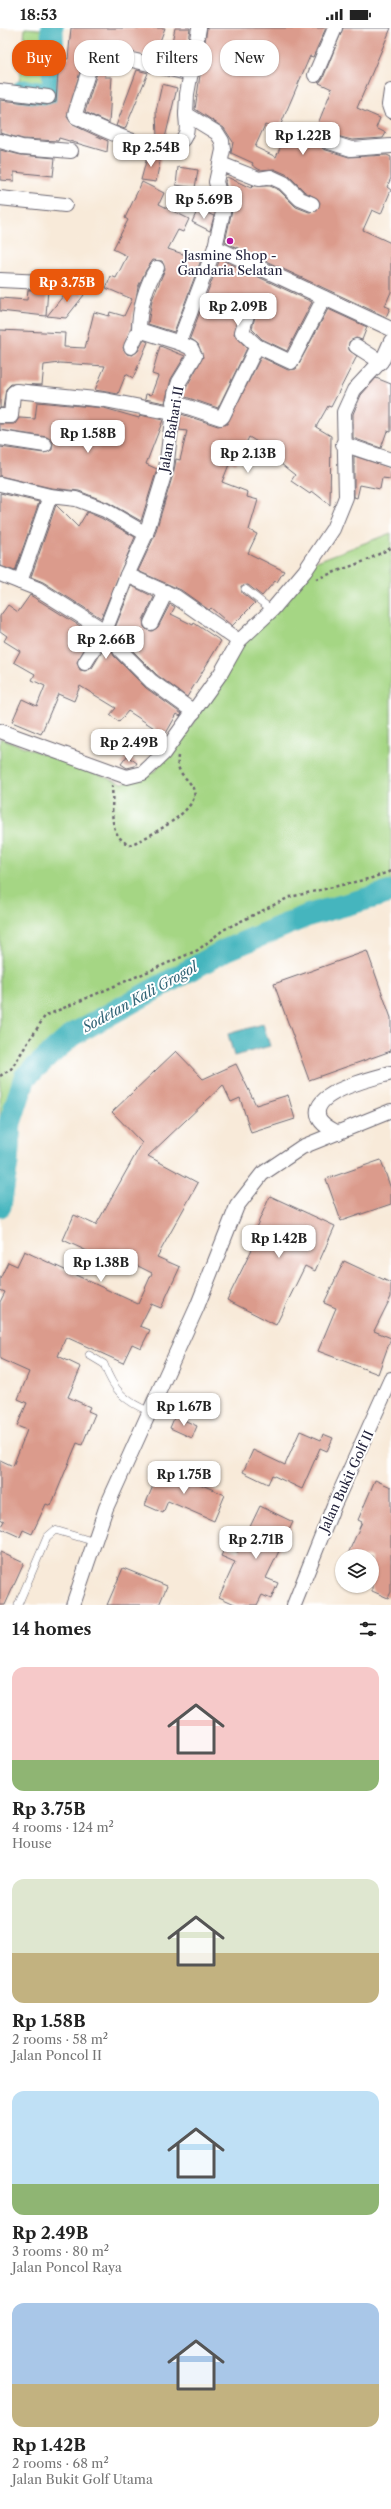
<!DOCTYPE html>
<meta charset="utf-8">
<style>
:root{--surface:#fff;--page:#f2f2f2;--text:#222;--muted:#767676;--accent:#ea580c}
body{margin:0;font-family:"Libre Caslon Text",serif;background:var(--page);color:var(--text);height:100vh;display:flex;flex-direction:column;font-size:15px;white-space:nowrap}
*{box-sizing:border-box;margin:0}
p{font-size:13px;color:var(--muted)}
.icon{flex:none;width:22px;height:22px;fill:none;stroke:currentColor;stroke-width:2;stroke-linecap:round;stroke-linejoin:round}
.map{position:relative;height:1577px;overflow:hidden}
.details{display:flex;flex-direction:column;background:var(--surface);flex:1}
.details>*{flex:none}
.top-card{position:absolute;left:12px;top:12px;width:367px;height:36px;display:flex;gap:8px}
.buttons{position:absolute;left:335px;top:1521px;display:grid;gap:8px}
.buttons a{display:grid;place-items:center;width:44px;height:44px;border-radius:50%;background:var(--surface);box-shadow:0 1px 3px #0004;font-size:20px}
.price{position:absolute;translate:-50% -34px;padding:0 9px;border-radius:8px;background:#fff;color:#222;font-size:13px;line-height:26px;filter:drop-shadow(0 1px 2px #0008)}
.price::after{content:'';position:absolute;left:50%;top:24px;width:12px;height:9px;margin-left:-6px;background:inherit;clip-path:polygon(0 0,100% 0,50% 100%)}
.price.on{background:var(--accent);color:#fff}
ul{padding:0;list-style:none}
li{display:grid;align-content:center;gap:8px;height:212px;padding:0 12px}
li span{display:grid;place-items:center;height:124px;border-radius:12px;color:#555}
li>.icon{margin-inline-start:auto}
span .icon{width:72px;height:72px;fill:#fffc;stroke-width:1}
li b{font-size:17px}
h2{display:flex;justify-content:space-between;align-items:center;height:48px;padding:0 12px;font-size:17px}
.pill{padding:0 14px;border-radius:16px;background:var(--surface);box-shadow:0 1px 3px #0004;font-size:14px;line-height:36px}
.pill.on{background:var(--accent);color:#fff}
.status{display:flex;justify-content:space-between;align-items:center;height:28px;padding:0 20px;background:var(--surface);direction:ltr}
.status svg{height:11px;fill:currentColor}
.map>svg:first-child{display:block}
</style>
<div class="status"><b>18:53</b><svg viewBox="0 0 49 12"><path d="M0 12V9h3v3zM5 12V6h3v6zM10 12V3h3v9zM15 12V0h3v12zM26 1h20v11H26zM47 4h2v5h-2z"/></svg></div>
<div class="map">
<svg width="391" height="1577" viewBox="0 0 391 1577">
<rect width="100%" height="100%" fill="#fff"/>
<filter id="ink" filterUnits="userSpaceOnUse"><feTurbulence type="fractalNoise" baseFrequency=".025" numOctaves="2"/><feDisplacementMap in="SourceGraphic" scale="8" xChannelSelector="R" yChannelSelector="G"/><feConvolveMatrix kernelMatrix="1 2 1 2 8 2 1 2 1" color-interpolation-filters="sRGB"/></filter>
<filter id="wash" filterUnits="userSpaceOnUse"><feTurbulence type="fractalNoise" baseFrequency=".012" numOctaves="4" result="noise"/><feDisplacementMap in="SourceGraphic" scale="16" xChannelSelector="R" yChannelSelector="G"/><feGaussianBlur stdDeviation="0.9" result="paint"/><feColorMatrix in="noise" values="0 0 0 0 0 0 0 0 0 0 0 0 0 0 0 0 0 1.4 0 .05"/><feComposite in="paint" operator="in"/></filter>
<g filter="url(#wash)">
<rect width="100%" height="100%" fill="#f8ead9"/>
<!-- green -->
<g fill="#a5d684" stroke="#647c60">
<path d="M25,0L49,2L43,59L19,56Z"/>
<path d="M391,505V864L309,887L226,922L72,1007L25,1049L10,1095L7,1135L0,1178V710L123,755L154,744L197,690L235,624L312,535Z"/>
</g>
<!-- water -->
<path fill="#45b5be" stroke="#346c7c" d="M263,996L270,1018L234,1028L228,1006Z"/>
<g fill="none" stroke-linecap="round" stroke-linejoin="round">
<!-- river -->
<g stroke="#45b5be" stroke-width="23">
<path d="M23,63L54,67L52,0"/>
<path d="M0,1178L7,1135L10,1095L25,1049L72,1007L226,922L309,887L391,864"/>
</g>
</g>
<g id="blocks">
<!-- building -->
<g fill="#db9b8c">
<path d="M71,0H165L154,29L95,18H91L86,23L67,89L73,97L108,113L107,124L59,110L58,113L23,111L0,105V72L47,77L56,74L59,30L68,31Z"/>
<path d="M175,0H190L184,36L168,32Z"/>
<path d="M207,0H326L313,29L310,28L278,103L265,97L255,119L276,129L286,106L293,109L294,106L311,113L332,61L319,55L323,50L343,0H391L357,80L380,90L376,100L386,105L383,110L352,112L325,105L320,107L318,114L323,121L349,129L387,127L391,129V150L387,159L391,162L381,186L372,182L363,202L391,215V264L385,278L390,280L386,289L225,214L232,182L225,154L227,149L251,160L253,158H270L279,162L296,179L309,184L317,183L320,175L318,171L305,164L288,147L274,141L260,142L252,137L253,135L231,125L233,114L224,100L195,81Z"/>
<path d="M100,35L106,36L105,49H112L109,95L85,84Z"/>
<path d="M137,42L148,45L125,101L116,98Z"/>
<path d="M162,56L177,60L165,110H157L156,83Z"/>
<path d="M0,122L21,127L55,130L53,148L14,144V153L0,152Z"/>
<path d="M148,126L161,127L156,154L141,152Z"/>
<path d="M178,139L198,142L195,160L176,157Z"/>
<path d="M142,154L164,165L159,176L189,191L183,204L178,202L168,221L201,232L174,304L148,296L152,272L165,241L162,233L153,232L146,242L138,259L131,300L123,320L127,326L132,327L138,323L144,312L148,314L133,350L126,346L118,366L95,362L105,338L60,335L44,337L42,357L11,356L6,361L3,380H0V302L65,305L64,319L85,320L94,284L109,288L110,284L124,288L132,271L106,260L111,248L116,250L127,228L113,221L128,192L125,190Z"/>
<path d="M198,181L214,188L210,203L192,194Z"/>
<path d="M220,231L312,274L287,323L262,311L252,301L258,275L252,269L244,271L234,306L247,320L218,380L183,368L187,358L203,329L198,316L190,310Z"/>
<path d="M72,257L84,267L66,290L47,288Z"/>
<path d="M48,261L46,288L0,283V270L27,272L28,262Z"/>
<path d="M328,281L367,299L362,312L356,310L349,314V322L357,328L331,379L328,378L316,399L331,408L330,477L312,463L310,466L291,453L295,447L271,428L274,424L249,409L236,436L230,434L222,454L248,464L247,469L258,472L249,502L257,506L248,525L284,543L277,554L275,553L262,568L248,557L241,558L242,565L255,575L232,598L211,580L209,582L181,562L138,543L154,509L174,443L176,431L180,432L187,403L179,402L181,386L218,398L227,396L261,329L288,342L296,341Z"/>
<path d="M160,318L185,328L171,351L165,375L145,371L146,366L151,367L158,348L152,346Z"/>
<path d="M376,350L391,356V404L387,403L381,420L353,410V386L361,367Z"/>
<path d="M37,374L104,380L139,390L140,387L163,392L146,436L157,441L141,493L109,475L79,463L51,460L0,448V419L44,425L52,422L53,414L47,409L0,402V396H15L19,390L35,391Z"/>
<path d="M354,428L391,440V451L382,450L380,461L360,457L357,470L354,469Z"/>
<path d="M0,465L39,474L15,543L0,538Z"/>
<path d="M56,477L78,499L87,484L101,490L135,509L101,590L43,554L31,549Z"/>
<path d="M132,558L154,569L143,592L144,599L147,602L152,603L158,599L170,576L175,579L171,586L193,597L194,595L221,613L187,669L157,647L126,616L118,614L114,616L112,624L114,628L146,660L182,686L180,688L177,686L165,707L128,683L119,694L110,687L116,680L80,658L74,673L58,666L41,706L12,694L22,671L37,678L45,658L32,652L35,646L14,634L20,623L4,613L7,608L0,603V588L8,577L18,584L30,567L93,606L77,634L80,642L85,643L92,640L112,607Z"/>
<path d="M127,728L137,735L135,738L127,740L121,736Z"/>
<path d="M367,923L391,990V1023L309,1052L274,956Z"/>
<path d="M176,1023L203,1051L236,1036L256,1077L288,1067L295,1091L251,1105L240,1070L231,1074L223,1057L148,1128L198,1155L157,1229L180,1239L161,1280L151,1276L140,1298L150,1302L141,1320L132,1316L123,1335L66,1309L58,1328L81,1339L68,1369L90,1379L88,1383L95,1386L82,1417L77,1415L74,1422L51,1478L46,1476L32,1506L23,1502L20,1509L0,1500L4,1493L0,1491V1432L13,1438L27,1402L17,1398L27,1375L18,1371L29,1344L0,1331V1274L5,1264L0,1262V1251L8,1234L17,1238L24,1223L138,1276L152,1245L110,1224L107,1232L63,1212L74,1187L96,1197L142,1115L112,1084Z"/>
<path d="M381,1132L391,1161V1176L341,1193L326,1151Z"/>
<path d="M270,1168L335,1198L315,1243L305,1238L276,1297L227,1272L255,1215L250,1213Z"/>
<path d="M344,1233L391,1255V1269L374,1303L391,1310L378,1346L318,1323L336,1280L324,1275Z"/>
<path d="M175,1388L197,1398L192,1410L170,1400Z"/>
<path d="M300,1403L321,1412L323,1406L333,1410L327,1423L320,1420L302,1461L272,1447L268,1456L243,1444L253,1422L285,1437Z"/>
<path d="M161,1439L225,1467L214,1493L168,1473L163,1485L145,1477Z"/>
<path d="M375,1452L391,1459V1564L388,1570L372,1563V1528H347L362,1494L358,1492Z"/>
<path d="M260,1478L293,1494L266,1550L278,1555L271,1571L262,1567L257,1577H237L219,1569L235,1534L221,1528L226,1518L238,1524Z"/>
<path d="M0,1524L24,1535L5,1577H0Z"/>
<path d="M123,1540L167,1558L159,1577H107Z"/>
</g>
</g>
</g>
<g filter="url(#ink)">
<use href="#blocks" fill-opacity="0" stroke="#6d6872" stroke-width="1"/>
<g fill="none" stroke-linecap="round" stroke-linejoin="round">
<!-- lane casing -->
<g stroke="#6d6872" stroke-width="8">
<g id="lane">
<path d="M245,561L272,582"/>
<path d="M89,1327L104,1336C113,1362 125,1374 151,1384"/>
<path d="M18,1577L47,1509L55,1502L95,1514"/>
</g>
</g>
<!-- street casing -->
<g stroke="#6d6872" stroke-width="16">
<g id="street">
<path d="M315,47L335,0"/>
<path d="M0,63L48,69"/>
<path d="M391,63L389,77L391,83"/>
<path d="M186,86C186,92 188,99 186,105C175,141 98,98 76,89L75,86L94,26L128,31L191,46"/>
<path d="M0,113L22,119L71,123"/>
<path d="M326,113L351,121L391,118"/>
<path d="M221,136L259,151L271,149L284,155L300,171L312,176"/>
<path d="M0,170L65,177"/>
<path d="M215,219L391,301"/>
<path d="M0,252L43,254"/>
<path d="M139,302C139,282 146,256 157,240"/>
<path d="M257,318L291,334L324,270"/>
<path d="M356,318L381,334"/>
<path d="M131,319L139,302L180,315"/>
<path d="M173,374L221,390L223,388L257,318L242,304L250,277"/>
<path d="M0,388H11L13,365L16,363L105,372L172,385"/>
<path d="M0,410L45,417"/>
<path d="M343,416L391,432"/>
<path d="M0,456L50,468L76,471L105,482L146,506"/>
<path d="M0,546L38,561L105,603"/>
<path d="M127,547L176,569L239,613"/>
<path d="M20,554L50,468"/>
<path d="M151,595L166,564"/>
<path d="M120,622L151,653L194,684"/>
<path d="M85,635L105,603L127,547L146,506L166,441L175,366L179,354L195,328L191,320L180,315L181,309L215,219L224,180L216,154L223,122L222,113L217,105L186,86L187,66L199,0"/>
<path d="M0,703L127,749L143,745L163,726L221,645L239,613L272,582L305,543L333,501L346,469L344,384L354,362L383,331L391,313"/>
<path d="M338,1105C331,1101 322,1097 319,1090C308,1064 375,1050 391,1045"/>
<path d="M73,1577L106,1480L197,1279L237,1178L262,1146L302,1119L391,1083"/>
<path d="M294,1577L334,1477L391,1351"/>
</g>
</g>
<!-- path -->
<g stroke="#6d6872" stroke-width="2.5" stroke-dasharray="3 3" stroke-linecap="butt">
<path d="M316,551L365,533L391,520"/>
<path d="M112,757C114,779 106,805 129,817C144,812 200,782 194,763C190,749 175,748 178,728"/>
<path d="M0,1048L11,1041L45,988L198,922L223,902L290,869L372,850L391,843"/>
</g>
<!-- lane -->
<use href="#lane" stroke="#fff" stroke-width="7"/>
<!-- street -->
<use href="#street" stroke="#fff" stroke-width="14"/>
</g>
</g>
<!-- markers -->
<circle fill="#b5179e" stroke="#fff" stroke-width="1.5" cx="230" cy="213" r="4"/>
<g text-anchor="middle" stroke-width="4" stroke-linejoin="round" paint-order="stroke">
<!-- poi labels -->
<g font-size="13" fill="#22223b" stroke="#fff">
<text x="230" y="232">Jasmine Shop -<tspan x="230" dy="15">Gandaria Selatan</tspan></text>
</g>
<!-- street labels -->
<g font-size="13" fill="#22223b" stroke="#fff">
<text transform="translate(171 401) rotate(-80)" y="5">Jalan Bahari II</text>
<text transform="translate(346 1453) rotate(-65)" y="5">Jalan Bukit Golf II</text>
</g>
<!-- water labels -->
<g font-size="14" font-style="italic" fill="#326476" stroke="#fff">
<text transform="translate(140 969) rotate(-29)" y="5">Sodetan Kali Grogol</text>
</g>
</g>
</svg>
<div class="buttons">
<a><svg class="icon" aria-label="layers" viewBox="0 0 24 24"><path d="M12 4l9 5-9 5-9-5zM3 14l9 5 9-5"/></svg></a>
</div>
<b class="price" style="left:303px;top:128px">Rp 1.22B</b>
<b class="price" style="left:151px;top:140px">Rp 2.54B</b>
<b class="price" style="left:204px;top:192px">Rp 5.69B</b>
<b class="price on" style="left:67px;top:275px">Rp 3.75B</b>
<b class="price" style="left:238px;top:299px">Rp 2.09B</b>
<b class="price" style="left:88px;top:426px">Rp 1.58B</b>
<b class="price" style="left:248px;top:446px">Rp 2.13B</b>
<b class="price" style="left:106px;top:632px">Rp 2.66B</b>
<b class="price" style="left:129px;top:735px">Rp 2.49B</b>
<b class="price" style="left:279px;top:1231px">Rp 1.42B</b>
<b class="price" style="left:101px;top:1255px">Rp 1.38B</b>
<b class="price" style="left:184px;top:1399px">Rp 1.67B</b>
<b class="price" style="left:184px;top:1467px">Rp 1.75B</b>
<b class="price" style="left:256px;top:1532px">Rp 2.71B</b>
<div class="top-card">
<a class="pill on">Buy</a>
<a class="pill">Rent</a>
<a class="pill">Filters</a>
<a class="pill">New</a>
</div>
</div>
<section class="details">
<h2>14 homes<svg class="icon" aria-label="filters" viewBox="0 0 24 24"><path d="M4 7h16M4 17h16"/><circle cx="9" cy="7" r="2"/><circle cx="15" cy="17" r="2"/></svg></h2>
<ul>
<li><span style="background:linear-gradient(#f6c9c9 75%,#8fb573 0)"><svg class="icon" aria-label="home" viewBox="0 0 24 24"><path d="M3 11l9-7 9 7M6 9v11h12V9"/></svg></span><div><b>Rp 3.75B</b><p>4 rooms · 124 m²</p><p>House</p></div></li>
<li><span style="background:linear-gradient(#dfe7d0 60%,#c2b280 0)"><svg class="icon" aria-label="home" viewBox="0 0 24 24"><path d="M3 11l9-7 9 7M6 9v11h12V9"/></svg></span><div><b>Rp 1.58B</b><p>2 rooms · 58 m²</p><p>Jalan Poncol II</p></div></li>
<li><span style="background:linear-gradient(#bfe0f5 75%,#8fb573 0)"><svg class="icon" aria-label="home" viewBox="0 0 24 24"><path d="M3 11l9-7 9 7M6 9v11h12V9"/></svg></span><div><b>Rp 2.49B</b><p>3 rooms · 80 m²</p><p>Jalan Poncol Raya</p></div></li>
<li><span style="background:linear-gradient(#a9c7e8 65%,#c2b280 0)"><svg class="icon" aria-label="home" viewBox="0 0 24 24"><path d="M3 11l9-7 9 7M6 9v11h12V9"/></svg></span><div><b>Rp 1.42B</b><p>2 rooms · 68 m²</p><p>Jalan Bukit Golf Utama</p></div></li>
</ul>
</section>
